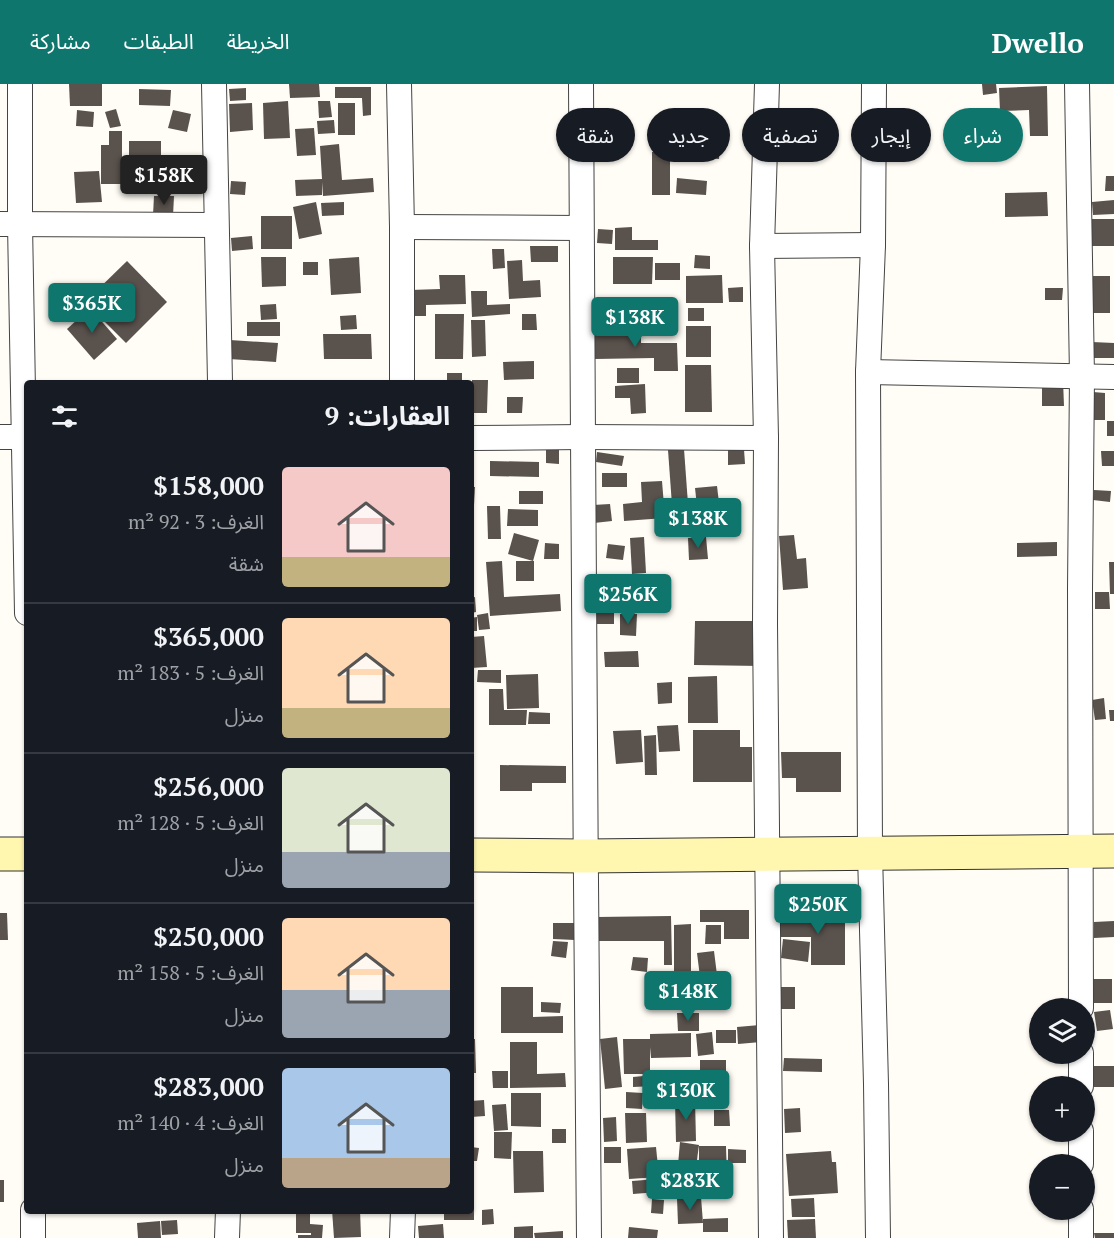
<!DOCTYPE html>
<html lang="ar">
<meta charset="utf-8">
<style>
:root{--surface:#171b24;--page:#242831;--text:#f1f3f6;--muted:#9ea1a6;--line:#363941;--accent:#0f766e}
body{margin:0;font-family:"PT Serif","Noto Sans Arabic",serif;background:var(--page);color:var(--text);direction:rtl;height:100vh;display:flex;flex-direction:column;font-size:22px;white-space:nowrap}
*{box-sizing:border-box;margin:0}
p{font-size:20px;color:var(--muted)}
.icon{flex:none;width:33px;height:33px;fill:none;stroke:currentColor;stroke-width:2;stroke-linecap:round;stroke-linejoin:round}
.map{position:relative;flex:1;overflow:hidden;direction:ltr}
.side{position:absolute;left:24px;top:296px;width:450px;height:834px;display:flex;flex-direction:column;background:var(--surface);border-radius:6px;box-shadow:0 2px 4px #0004;direction:rtl}
.side>*{flex:none}
.top-card{position:absolute;left:492px;top:24px;width:531px;height:54px;direction:rtl;display:flex;gap:12px}
.fabs{position:absolute;left:1029px;top:914px;display:grid;gap:12px}
.fabs a{display:grid;place-items:center;width:66px;height:66px;border-radius:50%;background:var(--surface);box-shadow:0 2px 4px #0004;font-size:30px}
.price{position:absolute;translate:-50% -51px;padding:0 14px;border-radius:6px;background:var(--accent);color:#fff;font-size:20px;line-height:39px;filter:drop-shadow(0 2px 3px #0008)}
.price::after{content:'';position:absolute;left:50%;top:36px;width:18px;height:14px;margin-left:-9px;background:inherit;clip-path:polygon(0 0,100% 0,50% 100%)}
.price.on{background:#222;color:#fff}
ul{padding:0;list-style:none}
li{display:flex;align-items:center;gap:18px;height:150px;padding:0 24px}
li+li{border-top:2px solid var(--line)}
li span{display:grid;place-items:center;flex:none;width:168px;height:120px;border-radius:6px;color:#555}
li>.icon{margin-inline-start:auto}
span .icon{width:72px;height:72px;fill:#fffc;stroke-width:1}
li b{font-size:26px}
h2{display:flex;justify-content:space-between;align-items:center;height:72px;padding:0 24px;font-size:26px}
.pill{padding:0 21px;border-radius:27px;background:var(--surface);box-shadow:0 2px 4px #0004;font-size:21px;line-height:54px}
.pill.on{background:var(--accent);color:#fff}
header{display:flex;align-items:center;gap:36px;box-sizing:border-box;height:84px;padding:0 30px;background:var(--accent);color:#fff}
header strong{font-size:28px}
nav{display:flex;gap:33px;margin-inline-start:auto;font-size:21px}
.map>svg:first-child{display:block}
</style>
<header>
<strong>Dwello</strong>
<nav><a>الخريطة</a><a>الطبقات</a><a>مشاركة</a></nav>
</header>
<div class="map">
<svg width="1114" height="1154" viewBox="0 0 1114 1154">
<rect width="100%" height="100%" fill="#fffdf5"/>
<!-- building -->
<g fill="#5a524d">
<path d="M69,0H102V22H70Z"/>
<path d="M289,0H319L320,13L290,14Z"/>
<path d="M982,0H996L997,9L983,11Z"/>
<path d="M1047,2L1048,52H1030L1029,26L1000,27L999,4Z"/>
<path d="M335,3H371V31L363,32L362,14H335Z"/>
<path d="M246,4V16L230,17L229,5Z"/>
<path d="M139,5L171,6L170,22L139,21Z"/>
<path d="M288,17L290,54L264,55L263,19Z"/>
<path d="M318,17H330L332,33L319,34Z"/>
<path d="M252,19L253,46L230,48L229,20Z"/>
<rect x="338" y="19" width="17" height="32"/>
<path d="M116,25L121,42L110,44L105,28Z"/>
<path d="M77,26L94,28L93,43L76,42Z"/>
<path d="M173,26L191,30L187,48L168,44Z"/>
<path d="M334,36L335,49L318,50L317,37Z"/>
<path d="M314,44L316,71L297,72L295,45Z"/>
<path d="M109,47H122V100H101V61H109Z"/>
<path d="M707,55L720,56L719,75L705,74Z"/>
<rect x="129" y="57" width="32" height="18"/>
<path d="M339,60L342,96L373,94L374,108L323,112L322,98V111L296,112L295,96L322,95L320,62Z"/>
<rect x="652" y="68" width="18" height="43"/>
<path d="M99,87L102,118L76,119L74,88Z"/>
<path d="M1106,92H1114V107H1105Z"/>
<path d="M677,94L707,97L706,111L676,109Z"/>
<path d="M231,97L246,98L245,111L230,110Z"/>
<path d="M1047,108L1048,132L1005,133V109Z"/>
<path d="M154,112H174L173,132L153,131Z"/>
<path d="M1114,116V130L1093,131L1092,118Z"/>
<path d="M316,118L322,150L299,155L293,123Z"/>
<path d="M344,118V131L322,132L321,119Z"/>
<rect x="261" y="132" width="31" height="33"/>
<rect x="1092" y="135" width="22" height="27"/>
<path d="M632,143V156H658V166H615V144Z"/>
<path d="M598,145L613,146L612,160L597,159Z"/>
<path d="M252,152L253,165L232,167L231,154Z"/>
<path d="M530,162H558V178H531Z"/>
<path d="M492,165H504L505,184L493,185Z"/>
<path d="M695,171L710,172V185L694,184Z"/>
<path d="M261,173H286V202L262,203Z"/>
<path d="M359,173L361,209L331,211L329,175Z"/>
<path d="M613,173H653L652,200H613Z"/>
<path d="M522,176L523,197L540,196L541,213L509,215L507,177Z"/>
<path d="M127,177L167,218L126,259L85,218Z"/>
<rect x="303" y="178" width="15" height="13"/>
<rect x="655" y="179" width="25" height="17"/>
<path d="M439,191H465L466,220L426,221V232H411L410,206L440,205Z"/>
<path d="M722,191L723,219H686V192Z"/>
<rect x="1093" y="192" width="17" height="37"/>
<path d="M743,203V218H729L728,204Z"/>
<path d="M1045,204H1063L1062,216H1045Z"/>
<path d="M471,207H487V221L510,220V230L472,233Z"/>
<path d="M276,220L277,235L261,236L260,221Z"/>
<path d="M90,224L117,255L94,276L67,245Z"/>
<rect x="688" y="224" width="16" height="13"/>
<path d="M435,230H464L463,275H435Z"/>
<path d="M522,230H536L537,246H522Z"/>
<path d="M356,231L357,245L341,246L340,232Z"/>
<path d="M471,236H485L486,272L472,273Z"/>
<rect x="247" y="238" width="33" height="14"/>
<path d="M641,241V259H677L678,287H654V274L595,275V246H620L619,242Z"/>
<rect x="686" y="242" width="25" height="31"/>
<path d="M323,250H371L372,275H324Z"/>
<path d="M230,256L278,259L276,278L229,275Z"/>
<path d="M1092,258L1114,259V274H1091Z"/>
<path d="M534,277V295L504,296L503,278Z"/>
<path d="M685,281H711L712,328H685Z"/>
<rect x="617" y="284" width="22" height="15"/>
<rect x="447" y="289" width="15" height="9"/>
<path d="M472,296H488L487,329H472Z"/>
<path d="M1063,296L1064,322H1042V297Z"/>
<path d="M645,300L646,329L631,330L630,314H615V302Z"/>
<path d="M1093,308L1105,309V336H1092Z"/>
<path d="M507,313H523L522,329H507Z"/>
<rect x="1107" y="337" width="7" height="15"/>
<path d="M546,364H559V380L546,379Z"/>
<path d="M684,365L688,420L672,421L668,366Z"/>
<path d="M744,365L745,380L728,381V366Z"/>
<path d="M1101,367H1114V382H1102Z"/>
<path d="M597,368L624,372L622,382L596,378Z"/>
<path d="M490,377L539,378V393L490,392Z"/>
<rect x="602" y="389" width="25" height="14"/>
<path d="M662,397L665,434L624,437L623,420L642,418L641,398Z"/>
<path d="M717,402L719,419L697,422L695,404Z"/>
<path d="M471,403H475L474,421H471Z"/>
<path d="M1094,406L1111,407L1110,418L1093,416Z"/>
<rect x="519" y="407" width="24" height="13"/>
<path d="M610,420L612,437L594,439L593,421Z"/>
<path d="M487,422H500L501,455H488Z"/>
<path d="M508,425L538,426V442H507Z"/>
<path d="M514,449L539,456L533,477L508,470Z"/>
<path d="M794,451L797,475L806,474L808,504L783,506L779,452Z"/>
<path d="M644,453L646,489L632,490L630,454Z"/>
<path d="M706,453L708,475L689,476L688,454Z"/>
<path d="M1057,458V472L1017,473V459Z"/>
<path d="M545,459L559,460V475H544Z"/>
<path d="M608,460L625,462L623,476L606,474Z"/>
<path d="M502,477L504,513L560,510L561,527L490,532L486,478Z"/>
<rect x="516" y="477" width="18" height="20"/>
<path d="M1109,478H1114V510H1110Z"/>
<path d="M1095,508H1109L1110,525H1095Z"/>
<path d="M475,513L476,528L471,529V514Z"/>
<rect x="596" y="515" width="18" height="25"/>
<path d="M488,529L490,545L479,546L477,531Z"/>
<path d="M620,530H637L636,552L620,551Z"/>
<path d="M477,533V547H471V534Z"/>
<path d="M695,537H761V582L694,581Z"/>
<path d="M484,552L487,583L471,584V553Z"/>
<path d="M638,567L639,583H605L604,568Z"/>
<path d="M478,586H501V599L477,598Z"/>
<path d="M538,590L539,624L507,625L506,591Z"/>
<path d="M717,592L718,639H688V593Z"/>
<path d="M672,598V619L658,620L657,599Z"/>
<path d="M489,605H503L504,626H527L526,641H489Z"/>
<path d="M1104,614L1106,635L1095,636L1092,616Z"/>
<path d="M1109,626H1114V637H1110Z"/>
<path d="M529,628L550,629V640H528Z"/>
<path d="M678,641L680,667L659,668L657,642Z"/>
<path d="M641,646L643,678L616,680L613,647Z"/>
<path d="M693,646H740V663H752V698H693Z"/>
<path d="M656,651L657,691H645L644,652Z"/>
<path d="M781,668H841V708H796V694H782Z"/>
<path d="M500,681L566,682V699H532V707H500Z"/>
<path d="M700,826H749V855H724V838H700Z"/>
<path d="M0,829H7L8,856H0Z"/>
<path d="M845,829V881H811V853H778V830Z"/>
<path d="M671,832L672,881H664V857H597V833Z"/>
<path d="M1114,837V853L1094,854V838Z"/>
<path d="M553,839H576L575,856L553,855Z"/>
<path d="M691,840V894H674V841Z"/>
<path d="M706,841H721V860H705Z"/>
<path d="M783,855L810,858L808,878L781,874Z"/>
<path d="M553,857L568,858L566,874L551,872Z"/>
<path d="M714,867L717,891L700,893L697,869Z"/>
<path d="M633,873L648,874L647,888L631,886Z"/>
<rect x="1093" y="895" width="19" height="24"/>
<path d="M501,903H533V933L563,932V949H501Z"/>
<rect x="781" y="903" width="14" height="22"/>
<path d="M541,918L561,919L560,929L541,928Z"/>
<path d="M1110,926L1113,945L1097,947L1094,928Z"/>
<path d="M677,929H699V947H678Z"/>
<path d="M760,941L761,958L738,960L737,943Z"/>
<rect x="716" y="946" width="20" height="13"/>
<path d="M712,948L714,970L698,972L696,950Z"/>
<path d="M691,949V973L651,974L650,963V990H624L623,955H650V950Z"/>
<path d="M617,953L622,1003L605,1005L600,955Z"/>
<path d="M471,955H475L476,989H471Z"/>
<path d="M510,958H537V990L565,989L566,1003L510,1004Z"/>
<path d="M784,974L822,975V988L783,987Z"/>
<rect x="700" y="976" width="26" height="24"/>
<rect x="1094" y="982" width="20" height="21"/>
<path d="M492,987H508V1004H493Z"/>
<path d="M654,991L655,1002L633,1003V993Z"/>
<path d="M626,1008L643,1009L642,1025L626,1024Z"/>
<path d="M511,1009H541V1043L511,1042Z"/>
<path d="M484,1016L485,1032L471,1033V1017Z"/>
<path d="M695,1016L696,1057L676,1058L675,1017Z"/>
<path d="M506,1020L508,1046L494,1047L492,1021Z"/>
<path d="M800,1024L801,1048L785,1049L784,1025Z"/>
<path d="M714,1026H729L730,1042H714Z"/>
<path d="M625,1029H646L647,1058L626,1059Z"/>
<path d="M616,1033L617,1057L604,1058L603,1034Z"/>
<rect x="552" y="1045" width="14" height="14"/>
<path d="M494,1048H512L511,1075L494,1074Z"/>
<path d="M680,1058L699,1061L696,1083L678,1081Z"/>
<path d="M699,1062H726L727,1096L699,1097Z"/>
<path d="M471,1063L479,1064L477,1077H471Z"/>
<rect x="604" y="1063" width="17" height="16"/>
<path d="M656,1063L659,1093L629,1095L627,1065Z"/>
<path d="M728,1065L746,1066V1079H728Z"/>
<path d="M513,1067H543L544,1108L514,1109Z"/>
<path d="M831,1067L832,1078H836L838,1109L789,1112L786,1070Z"/>
<path d="M670,1094L671,1107L633,1110L632,1097Z"/>
<rect x="0" y="1096" width="4" height="22"/>
<path d="M701,1113L703,1139L678,1140L677,1114Z"/>
<path d="M814,1114L815,1133H792L791,1115Z"/>
<path d="M652,1115L664,1116L663,1130L651,1129Z"/>
<path d="M471,1118H474V1136H444V1126H471Z"/>
<path d="M493,1125L494,1140L482,1141V1126Z"/>
<path d="M332,1126H360L361,1153L334,1154Z"/>
<path d="M296,1129H310V1140L323,1141L322,1154H298V1151H311V1149H296Z"/>
<path d="M728,1134V1148H703V1135Z"/>
<path d="M815,1135L816,1154H788L787,1136Z"/>
<path d="M177,1136L178,1150L162,1151L161,1137Z"/>
<path d="M160,1137L161,1154H138L137,1139Z"/>
<path d="M443,1140L444,1154H419L418,1142Z"/>
<path d="M533,1142V1154H514V1143Z"/>
<path d="M629,1143L658,1146L657,1154H628Z"/>
<path d="M563,1147V1154H535L534,1149Z"/>
<path d="M1094,1149H1114V1154H1095Z"/>
</g>
<g fill="none" stroke-linecap="round" stroke-linejoin="round">
<!-- street casing -->
<g stroke="#444" stroke-width="26">
<g id="street">
<path d="M20,0V140L27,529"/>
<path d="M214,0L220,298"/>
<path d="M399,0L402,143V298"/>
<path d="M581,0C581,118 582,236 583,354C585,621 586,887 589,1154"/>
<path d="M767,0L762,162L766,354L765,540L771,1154"/>
<path d="M874,0L873,161L868,288L870,769L876,1000L878,1154"/>
<path d="M1077,0L1082,292L1080,505L1081,924"/>
<path d="M0,140L216,141"/>
<path d="M402,143L580,144"/>
<path d="M762,162L873,161"/>
<path d="M868,288L1114,293"/>
<path d="M0,353H27"/>
<path d="M471,354L583,353L766,354"/>
<path d="M1081,1002V969"/>
<path d="M1081,1080V1047"/>
<path d="M33,1126V1154"/>
<path d="M227,1154L228,1126"/>
<path d="M402,1154L403,1126"/>
<path d="M1081,1154V1125"/>
</g>
</g>
<!-- secondary casing -->
<g stroke="#333" stroke-width="35">
<g id="secondary">
<path d="M0,770H27"/>
<path d="M471,771L584,772L1114,767"/>
</g>
</g>
<!-- street -->
<use href="#street" stroke="#fff" stroke-width="24"/>
<!-- secondary -->
<use href="#secondary" stroke="#fff6b0" stroke-width="33"/>
</g>
</svg>
<div class="fabs">
<a><svg class="icon" aria-label="layers" viewBox="0 0 24 24"><path d="M12 4l9 5-9 5-9-5zM3 14l9 5 9-5"/></svg></a>
<a>+</a>
<a>−</a>
</div>
<b class="price on" style="left:164px;top:122px">$158K</b>
<b class="price" style="left:92px;top:250px">$365K</b>
<b class="price" style="left:635px;top:264px">$138K</b>
<b class="price" style="left:698px;top:465px">$138K</b>
<b class="price" style="left:628px;top:541px">$256K</b>
<b class="price" style="left:818px;top:851px">$250K</b>
<b class="price" style="left:688px;top:938px">$148K</b>
<b class="price" style="left:686px;top:1037px">$130K</b>
<b class="price" style="left:690px;top:1127px">$283K</b>
<div class="top-card">
<a class="pill on">شراء</a>
<a class="pill">إيجار</a>
<a class="pill">تصفية</a>
<a class="pill">جديد</a>
<a class="pill">شقة</a>
</div>
<section class="side">
<h2>العقارات: 9<svg class="icon" aria-label="filters" viewBox="0 0 24 24"><path d="M4 7h16M4 17h16"/><circle cx="9" cy="7" r="2"/><circle cx="15" cy="17" r="2"/></svg></h2>
<ul>
<li><span style="background:linear-gradient(#f6c9c9 75%,#c2b280 0)"><svg class="icon" aria-label="home" viewBox="0 0 24 24"><path d="M3 11l9-7 9 7M6 9v11h12V9"/></svg></span><div><b>$158,000</b><p>الغرف: 3 · 92 m²</p><p>شقة</p></div></li>
<li><span style="background:linear-gradient(#ffd9b3 75%,#c2b280 0)"><svg class="icon" aria-label="home" viewBox="0 0 24 24"><path d="M3 11l9-7 9 7M6 9v11h12V9"/></svg></span><div><b>$365,000</b><p>الغرف: 5 · 183 m²</p><p>منزل</p></div></li>
<li><span style="background:linear-gradient(#dfe7d0 70%,#9aa5b1 0)"><svg class="icon" aria-label="home" viewBox="0 0 24 24"><path d="M3 11l9-7 9 7M6 9v11h12V9"/></svg></span><div><b>$256,000</b><p>الغرف: 5 · 128 m²</p><p>منزل</p></div></li>
<li><span style="background:linear-gradient(#ffd9b3 60%,#9aa5b1 0)"><svg class="icon" aria-label="home" viewBox="0 0 24 24"><path d="M3 11l9-7 9 7M6 9v11h12V9"/></svg></span><div><b>$250,000</b><p>الغرف: 5 · 158 m²</p><p>منزل</p></div></li>
<li><span style="background:linear-gradient(#a9c7e8 75%,#b9a48a 0)"><svg class="icon" aria-label="home" viewBox="0 0 24 24"><path d="M3 11l9-7 9 7M6 9v11h12V9"/></svg></span><div><b>$283,000</b><p>الغرف: 4 · 140 m²</p><p>منزل</p></div></li>
</ul>
</section>
</div>
